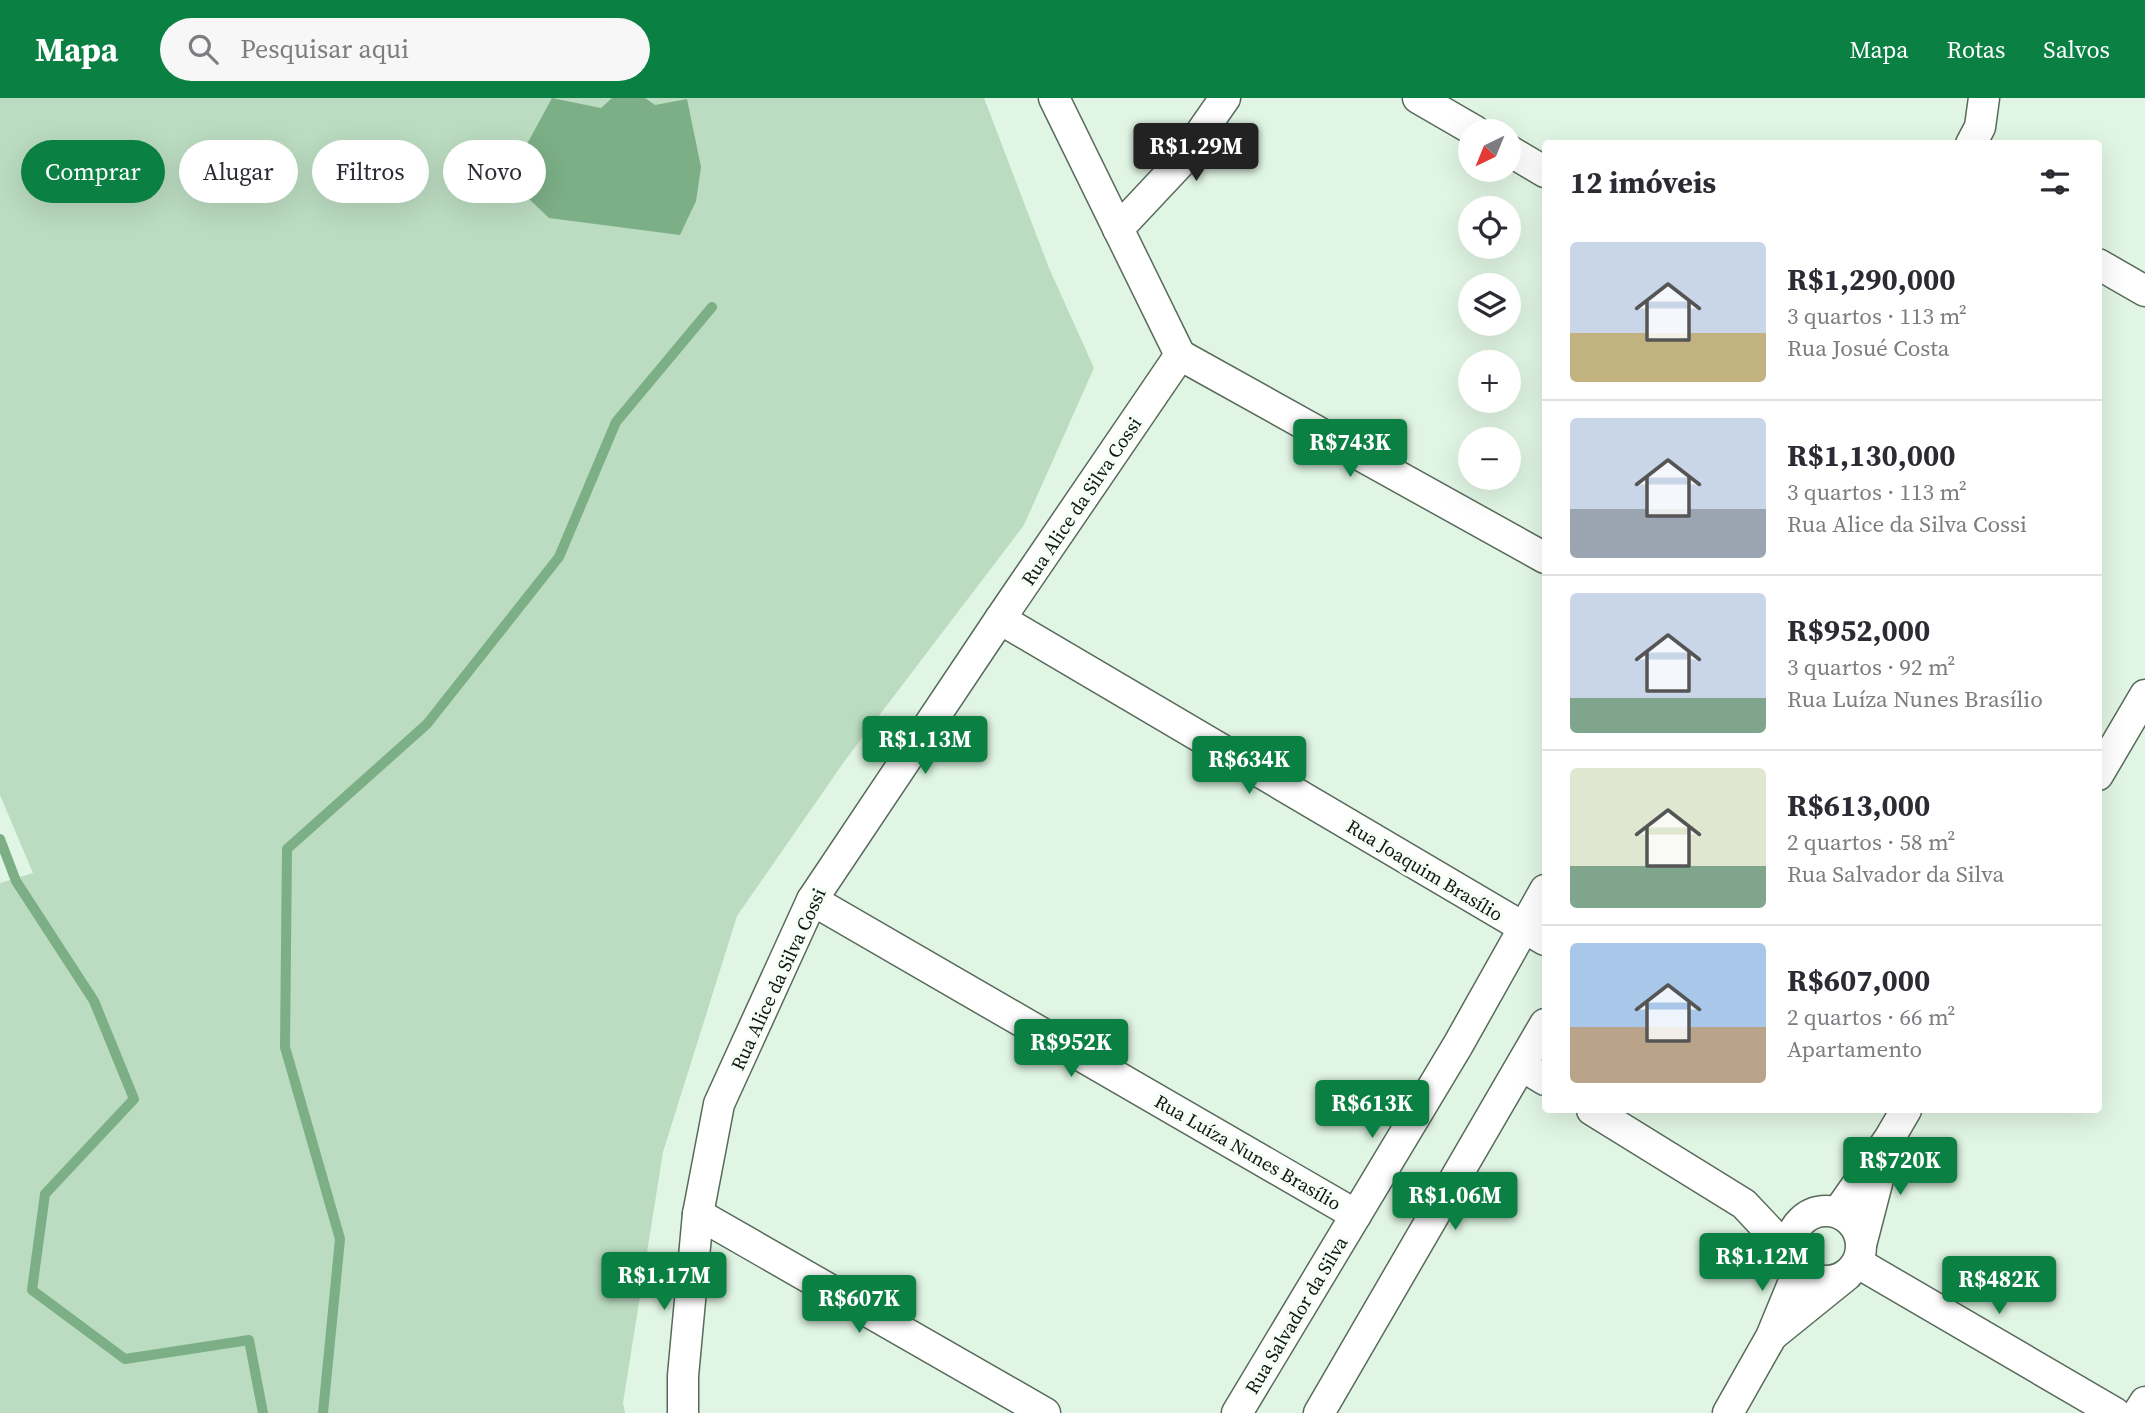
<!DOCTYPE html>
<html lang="pt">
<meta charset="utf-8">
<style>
:root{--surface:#fff;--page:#f7f7f7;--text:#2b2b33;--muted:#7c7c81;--line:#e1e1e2;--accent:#0b8043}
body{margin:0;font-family:"Source Serif 4",serif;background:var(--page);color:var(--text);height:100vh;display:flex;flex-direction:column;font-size:26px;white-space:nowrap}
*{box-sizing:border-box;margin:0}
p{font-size:23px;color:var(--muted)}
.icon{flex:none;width:38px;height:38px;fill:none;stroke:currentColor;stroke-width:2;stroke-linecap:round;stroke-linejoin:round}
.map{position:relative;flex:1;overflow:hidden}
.details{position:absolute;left:1542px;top:42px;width:560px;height:973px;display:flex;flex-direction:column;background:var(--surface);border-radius:7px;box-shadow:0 7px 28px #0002}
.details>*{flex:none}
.guide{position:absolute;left:21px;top:42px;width:665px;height:63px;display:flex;gap:14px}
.needle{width:46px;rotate:223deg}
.buttons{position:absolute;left:1458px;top:21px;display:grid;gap:14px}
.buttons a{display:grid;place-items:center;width:63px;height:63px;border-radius:50%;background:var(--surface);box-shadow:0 7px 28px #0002;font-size:35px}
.price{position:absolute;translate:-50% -60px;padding:0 16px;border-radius:7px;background:var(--accent);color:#fff;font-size:23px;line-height:46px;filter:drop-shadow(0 2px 4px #0008)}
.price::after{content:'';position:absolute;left:50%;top:42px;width:21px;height:16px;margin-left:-10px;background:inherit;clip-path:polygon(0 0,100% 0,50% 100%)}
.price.on{background:#222;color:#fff}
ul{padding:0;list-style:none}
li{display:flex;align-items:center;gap:21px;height:175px;padding:0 28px}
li+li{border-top:2px solid var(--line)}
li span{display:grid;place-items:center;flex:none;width:196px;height:140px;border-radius:7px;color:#555}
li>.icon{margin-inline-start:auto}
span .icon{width:84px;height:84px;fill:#fffc;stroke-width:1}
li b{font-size:30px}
h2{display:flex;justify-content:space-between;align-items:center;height:84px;padding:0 28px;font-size:30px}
.chip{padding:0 24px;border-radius:32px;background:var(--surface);box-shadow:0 7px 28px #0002;font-size:24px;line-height:63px}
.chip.on{background:var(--accent);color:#fff}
header{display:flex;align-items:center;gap:42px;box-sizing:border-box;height:98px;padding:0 35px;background:var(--accent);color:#fff}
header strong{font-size:33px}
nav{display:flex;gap:38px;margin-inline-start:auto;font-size:24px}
.search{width:490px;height:63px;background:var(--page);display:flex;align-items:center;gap:18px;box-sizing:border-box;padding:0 24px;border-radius:38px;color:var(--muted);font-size:26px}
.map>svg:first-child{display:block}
</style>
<header>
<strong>Mapa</strong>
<div class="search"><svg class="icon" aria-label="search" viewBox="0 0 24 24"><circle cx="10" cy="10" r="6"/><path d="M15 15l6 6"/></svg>Pesquisar aqui</div>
<nav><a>Mapa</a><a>Rotas</a><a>Salvos</a></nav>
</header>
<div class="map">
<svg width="2145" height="1315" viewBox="0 0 2145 1315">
<rect width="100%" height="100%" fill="#e0f5e3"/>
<!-- green -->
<path fill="#bbdcc1" d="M0,0H984L1049,170L1094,270L1024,427L846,661L737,818L663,1054L623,1305L625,1315H0V785L33,775L0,697Z"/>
<!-- water -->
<path fill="#7caf86" d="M552,0L601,10L612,0H645L655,7L687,1L701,69L696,103L680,137L549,120L508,81Z"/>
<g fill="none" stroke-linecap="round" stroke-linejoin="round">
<!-- stream -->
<g stroke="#7caf86" stroke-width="10">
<path d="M0,741L16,783L94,903L134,1001L45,1096L32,1192L125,1261L249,1242L263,1315"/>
<path d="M323,1315L340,1141L285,949L287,751L427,626L559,459L616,324L712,209"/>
</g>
<!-- minor casing -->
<g stroke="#586b5b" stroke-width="33">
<g id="minor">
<path d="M1054,0L1180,257"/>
<path d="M1418,0L1475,33"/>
<path d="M1971,46L1980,29L1984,0"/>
<path d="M1508,52L1545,74"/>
<path d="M1118,131L1179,66L1225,0"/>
<path d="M2098,166L2145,193"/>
<path d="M1180,257L1545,460"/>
<path d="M1000,521L1545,842"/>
<path d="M2098,677L2145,597"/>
<path d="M812,802L1356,1117"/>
<path d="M1522,968L1545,982"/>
<path d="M1592,1012L1744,1106L1792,1157"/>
<circle cx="1826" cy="1148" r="35"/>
<path d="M1838,1114L1889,1041L1906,1012"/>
<path d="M698,1116L1045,1315"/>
<path d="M1862,1143L1883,1062"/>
<path d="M1858,1165L2115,1315"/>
<path d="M1774,1236L1847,1177"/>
<path d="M683,1315V1278L698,1116L719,1006L812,802L1000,521L1180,257"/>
<path d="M1237,1315L1458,947L1545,792"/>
<path d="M1319,1315L1545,926"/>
<path d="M1728,1315L1771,1239L1799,1171"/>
<path d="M2138,1315L2145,1304"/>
</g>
</g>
<!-- minor -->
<use href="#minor" stroke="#fff" stroke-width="30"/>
</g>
<g text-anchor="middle" stroke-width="7" stroke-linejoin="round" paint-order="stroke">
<!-- street labels -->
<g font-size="19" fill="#0f1711" stroke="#f6fef7">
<text transform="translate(1081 403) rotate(-56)" y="7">Rua Alice da Silva Cossi</text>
<text transform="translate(1425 772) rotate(31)" y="7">Rua Joaquim Brasílio</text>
<text transform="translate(778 881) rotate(-65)" y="7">Rua Alice da Silva Cossi</text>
<text transform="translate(1248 1054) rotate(30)" y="7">Rua Luíza Nunes Brasílio</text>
<text transform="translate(1296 1217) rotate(-59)" y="7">Rua Salvador da Silva</text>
</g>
</g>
</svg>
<div class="buttons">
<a><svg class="needle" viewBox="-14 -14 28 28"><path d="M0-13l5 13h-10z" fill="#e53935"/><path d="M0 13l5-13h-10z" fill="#7c7c81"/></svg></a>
<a><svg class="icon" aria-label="locate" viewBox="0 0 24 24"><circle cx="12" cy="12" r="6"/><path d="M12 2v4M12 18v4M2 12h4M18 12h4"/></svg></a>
<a><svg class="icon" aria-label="layers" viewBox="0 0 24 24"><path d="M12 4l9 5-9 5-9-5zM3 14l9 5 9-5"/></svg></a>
<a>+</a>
<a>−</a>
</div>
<b class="price on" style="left:1196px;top:85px">R$1.29M</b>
<b class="price" style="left:1350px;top:381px">R$743K</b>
<b class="price" style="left:925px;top:678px">R$1.13M</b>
<b class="price" style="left:1249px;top:698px">R$634K</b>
<b class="price" style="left:1071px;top:981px">R$952K</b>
<b class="price" style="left:1372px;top:1042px">R$613K</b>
<b class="price" style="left:1900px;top:1099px">R$720K</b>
<b class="price" style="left:1455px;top:1134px">R$1.06M</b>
<b class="price" style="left:1762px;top:1195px">R$1.12M</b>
<b class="price" style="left:664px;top:1214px">R$1.17M</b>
<b class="price" style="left:1999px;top:1218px">R$482K</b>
<b class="price" style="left:859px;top:1237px">R$607K</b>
<div class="guide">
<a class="chip on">Comprar</a>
<a class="chip">Alugar</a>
<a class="chip">Filtros</a>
<a class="chip">Novo</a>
</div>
<section class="details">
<h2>12 imóveis<svg class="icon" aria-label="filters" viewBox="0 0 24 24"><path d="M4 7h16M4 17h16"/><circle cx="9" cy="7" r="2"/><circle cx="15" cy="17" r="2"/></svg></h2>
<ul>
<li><span style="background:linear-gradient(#c9d6e8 65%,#c2b280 0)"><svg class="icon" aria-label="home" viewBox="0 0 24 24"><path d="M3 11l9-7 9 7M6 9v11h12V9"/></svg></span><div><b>R$1,290,000</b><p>3 quartos · 113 m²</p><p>Rua Josué Costa</p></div></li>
<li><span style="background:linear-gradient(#c9d6e8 65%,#9aa5b1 0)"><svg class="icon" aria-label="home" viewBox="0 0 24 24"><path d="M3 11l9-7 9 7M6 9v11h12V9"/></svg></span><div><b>R$1,130,000</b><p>3 quartos · 113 m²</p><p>Rua Alice da Silva Cossi</p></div></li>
<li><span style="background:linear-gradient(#c9d6e8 75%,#7fa58c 0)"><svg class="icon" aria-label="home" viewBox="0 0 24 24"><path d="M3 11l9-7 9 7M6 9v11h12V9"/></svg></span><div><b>R$952,000</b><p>3 quartos · 92 m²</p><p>Rua Luíza Nunes Brasílio</p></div></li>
<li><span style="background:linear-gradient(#dfe7d0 70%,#7fa58c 0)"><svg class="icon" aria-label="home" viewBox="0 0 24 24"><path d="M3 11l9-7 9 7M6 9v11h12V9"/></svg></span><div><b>R$613,000</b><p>2 quartos · 58 m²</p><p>Rua Salvador da Silva</p></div></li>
<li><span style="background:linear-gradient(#a9c7e8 60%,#b9a48a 0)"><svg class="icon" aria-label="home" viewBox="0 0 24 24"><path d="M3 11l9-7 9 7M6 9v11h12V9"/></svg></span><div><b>R$607,000</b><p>2 quartos · 66 m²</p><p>Apartamento</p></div></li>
</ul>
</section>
</div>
